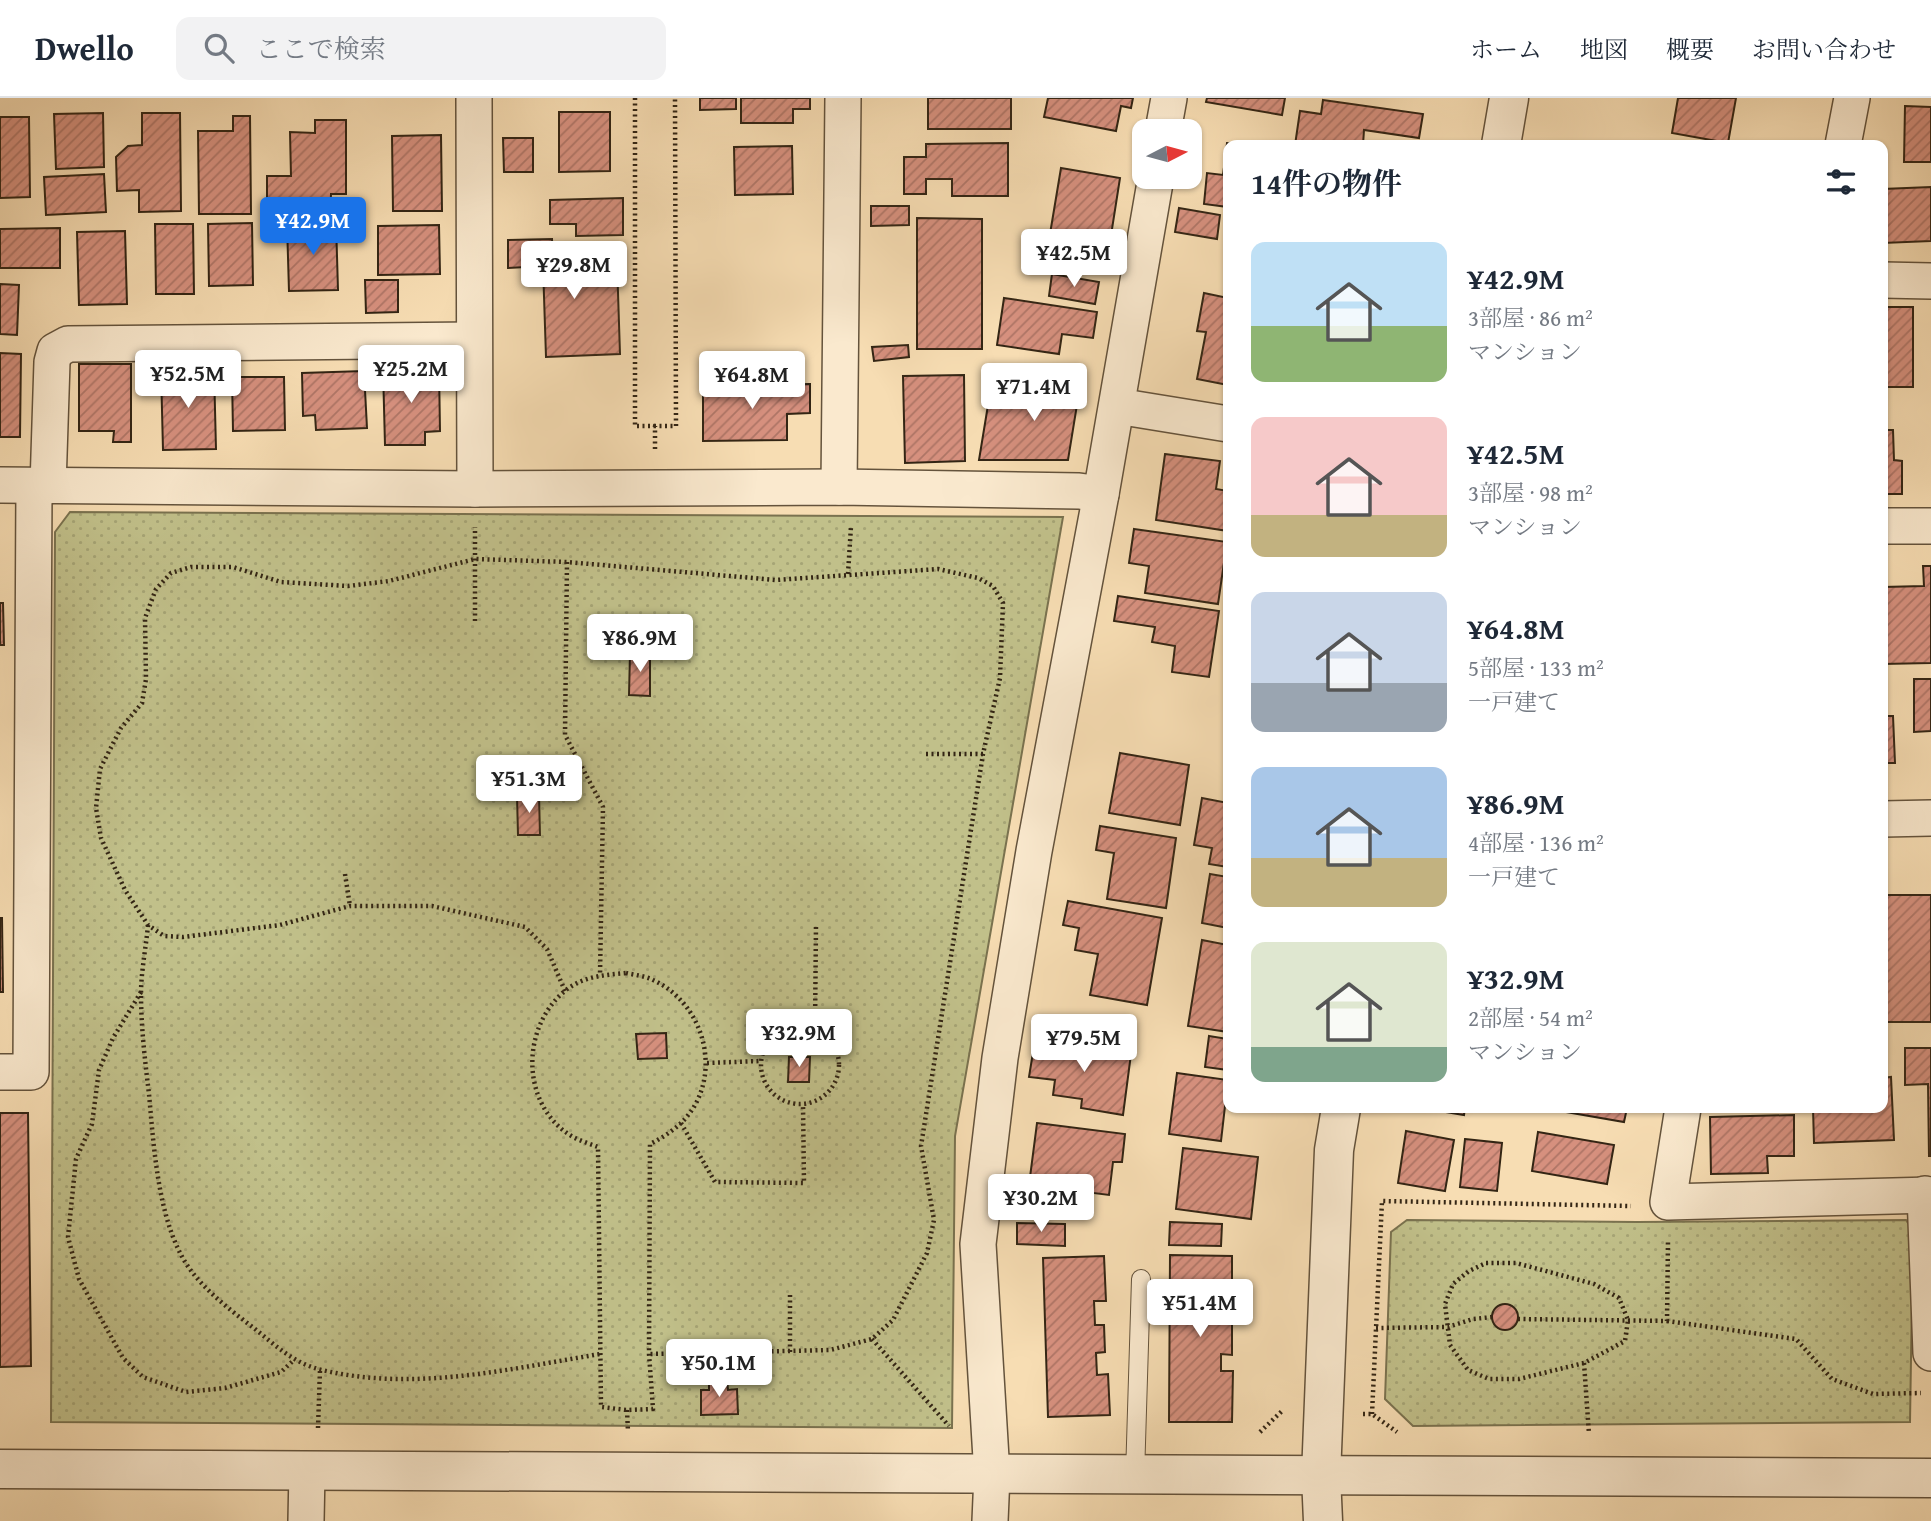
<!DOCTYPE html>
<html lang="ja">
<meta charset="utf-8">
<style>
:root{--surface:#fff;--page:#f2f2f3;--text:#1f2937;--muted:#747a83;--line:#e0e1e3;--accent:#1a73e8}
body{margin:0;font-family:"Gentium Book Plus","Noto Serif JP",serif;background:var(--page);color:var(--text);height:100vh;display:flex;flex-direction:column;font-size:26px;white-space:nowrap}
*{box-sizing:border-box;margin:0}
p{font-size:23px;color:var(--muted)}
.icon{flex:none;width:38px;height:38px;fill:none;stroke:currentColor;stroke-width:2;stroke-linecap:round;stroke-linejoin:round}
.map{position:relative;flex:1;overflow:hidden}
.side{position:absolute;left:1223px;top:42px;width:665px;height:973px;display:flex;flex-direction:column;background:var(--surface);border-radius:14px;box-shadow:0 2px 5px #0004}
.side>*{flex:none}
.needle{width:46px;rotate:84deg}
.controls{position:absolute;left:1132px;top:21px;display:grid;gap:14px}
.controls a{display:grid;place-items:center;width:70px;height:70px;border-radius:14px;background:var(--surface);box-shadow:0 2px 5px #0004;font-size:35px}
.price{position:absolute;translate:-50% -60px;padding:0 16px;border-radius:7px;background:#fff;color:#222;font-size:23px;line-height:46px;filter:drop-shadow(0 2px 4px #0008)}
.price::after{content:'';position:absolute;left:50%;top:42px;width:21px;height:16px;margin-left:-10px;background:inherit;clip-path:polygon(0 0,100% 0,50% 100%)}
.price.on{background:var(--accent);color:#fff}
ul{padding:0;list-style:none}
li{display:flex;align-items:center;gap:21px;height:175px;padding:0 28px}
li span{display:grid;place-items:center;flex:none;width:196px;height:140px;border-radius:14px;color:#555}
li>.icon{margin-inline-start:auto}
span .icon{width:84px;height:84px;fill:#fffc;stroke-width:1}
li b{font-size:30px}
h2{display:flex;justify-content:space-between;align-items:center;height:84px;padding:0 28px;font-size:30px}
header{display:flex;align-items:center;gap:42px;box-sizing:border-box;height:98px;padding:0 35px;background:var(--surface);border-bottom:2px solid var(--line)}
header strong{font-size:33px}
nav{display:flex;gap:38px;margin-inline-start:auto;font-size:24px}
.search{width:490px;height:63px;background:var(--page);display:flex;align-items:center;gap:18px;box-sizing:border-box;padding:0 24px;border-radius:14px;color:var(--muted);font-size:26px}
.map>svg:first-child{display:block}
</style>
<header>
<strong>Dwello</strong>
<div class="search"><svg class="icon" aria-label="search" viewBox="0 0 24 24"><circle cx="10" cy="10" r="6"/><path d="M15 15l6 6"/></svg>ここで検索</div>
<nav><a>ホーム</a><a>地図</a><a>概要</a><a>お問い合わせ</a></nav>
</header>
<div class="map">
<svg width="1931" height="1423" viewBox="0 0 1931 1423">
<defs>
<pattern id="park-dots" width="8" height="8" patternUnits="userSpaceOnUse" patternTransform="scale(1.75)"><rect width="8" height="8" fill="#c1c08a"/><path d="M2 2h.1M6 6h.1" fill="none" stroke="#a6a576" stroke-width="1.8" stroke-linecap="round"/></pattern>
<pattern id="building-hatch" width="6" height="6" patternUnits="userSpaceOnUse" patternTransform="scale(1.75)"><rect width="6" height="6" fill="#d6907e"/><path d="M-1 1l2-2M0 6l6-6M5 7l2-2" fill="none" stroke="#ae7566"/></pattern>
</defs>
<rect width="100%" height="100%" fill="#f7ddb3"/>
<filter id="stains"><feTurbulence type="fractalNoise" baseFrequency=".00286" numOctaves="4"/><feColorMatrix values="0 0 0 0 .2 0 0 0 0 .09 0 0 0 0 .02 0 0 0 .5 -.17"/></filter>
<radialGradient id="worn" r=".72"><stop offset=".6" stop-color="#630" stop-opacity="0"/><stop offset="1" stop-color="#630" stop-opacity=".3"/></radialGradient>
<!-- park -->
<g fill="url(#park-dots)" stroke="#7a724f" stroke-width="2">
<path d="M70,414L1063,419L955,1038L952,1330L51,1324L55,434Z"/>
<path d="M1407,1122L1637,1124L1906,1122L1913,1132L1910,1324L1413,1328L1385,1301L1391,1134Z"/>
</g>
<!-- building -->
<g fill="url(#building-hatch)" stroke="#332514" stroke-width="2">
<path d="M700,0H736V11L700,12Z"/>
<path d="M741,0H810V11H793V25H741Z"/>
<rect x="928" y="0" width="83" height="31"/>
<path d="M1048,0H1133L1131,10L1121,8L1116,33L1044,19Z"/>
<path d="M1207,0H1285L1282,17L1206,4Z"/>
<path d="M1678,0H1736L1728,45L1672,35Z"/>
<path d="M1323,2L1423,16L1419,40L1364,32L1363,47H1295L1300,13L1321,16Z"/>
<path d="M1905,8L1931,9V64H1904Z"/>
<path d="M559,14H610V73L559,74Z"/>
<path d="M103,15L104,69L56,71L54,16Z"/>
<path d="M142,15H180L181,113L139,114V92L117,93L116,59L128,48L142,47Z"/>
<path d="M233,18H250L251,116H199L198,33H233Z"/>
<path d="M0,19H29L30,99L0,100Z"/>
<path d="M315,22H346V96H331L330,118H267V78H291L290,34L315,35Z"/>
<path d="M441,37L442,113H393L392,38Z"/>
<path d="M503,40H533V74H504Z"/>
<path d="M1008,45V98H952V81H926V96H904V59H926V46Z"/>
<path d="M1227,45L1243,47H1228V109L1204,106L1207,75L1223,77Z"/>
<path d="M792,48L793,96L735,97L734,49Z"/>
<path d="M1061,70L1120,80L1107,163L1047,154Z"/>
<path d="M104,76L106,114L46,117L44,79Z"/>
<path d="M1931,89V143L1883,145V91Z"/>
<path d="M623,100V137L576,138V126H550V102Z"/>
<path d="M871,108H909V127L871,128Z"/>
<path d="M1179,110L1220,117L1217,141L1175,134Z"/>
<path d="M917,120L982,121V251H917Z"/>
<path d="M336,124L338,192L289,193L287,126Z"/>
<path d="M252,125L253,187L209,188L208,126Z"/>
<path d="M155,126H193L194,196H156Z"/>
<path d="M439,127L440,176L378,177V128Z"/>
<path d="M60,130V170H0V131Z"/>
<path d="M125,133L127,206L79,207L77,134Z"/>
<path d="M552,141L553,167L617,164L620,256L546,259L543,168L508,170V142Z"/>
<path d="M1052,176L1099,184L1095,206L1049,198Z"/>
<path d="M365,182H398V214L366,215Z"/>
<path d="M0,186L19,187L17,237L0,236Z"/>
<path d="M1204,195L1228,200V287L1197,281L1206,234L1197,233Z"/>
<path d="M1004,200L1097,214L1093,240L1062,236L1059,256L997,247Z"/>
<rect x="1883" y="209" width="30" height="80"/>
<path d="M908,247L909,259L874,263L872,249Z"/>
<path d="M0,255L21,256L20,339H0Z"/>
<path d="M79,266H131V344H113L114,333H79Z"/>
<path d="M1044,270L1082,276L1068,362H979L989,301L1038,309Z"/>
<path d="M214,271L216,351L163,352L161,272Z"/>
<path d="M383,271H439L440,333L425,334V347H385Z"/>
<path d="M364,273L367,330L316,332L315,317L303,318L302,275Z"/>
<path d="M964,277L965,363L905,365L903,278Z"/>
<path d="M232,279H284L285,332L233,333Z"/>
<path d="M810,286V315L787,316V342L703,343V287Z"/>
<path d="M1883,332H1893L1894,362L1902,363V396H1883Z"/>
<path d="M1165,356L1220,363L1216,391L1228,393V433L1156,422Z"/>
<path d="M1134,431L1227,444L1218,506L1145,495L1149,468L1129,465Z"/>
<path d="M1923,468H1931V565L1883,566V489L1924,488Z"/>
<path d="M1118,498L1219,513L1209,579L1172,574L1175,548L1152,544L1155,529L1114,523Z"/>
<path d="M0,505H3L4,547H0Z"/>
<path d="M630,555H650V598L629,597Z"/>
<path d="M1914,581H1931V633L1914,634Z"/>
<path d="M1883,614V618H1893L1895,665H1883Z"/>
<path d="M1120,655L1189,667L1180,727L1109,715Z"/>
<path d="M539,697L540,737H518L517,698Z"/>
<path d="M1202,700L1228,705V769L1209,766L1212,750L1194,747Z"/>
<path d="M1100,728L1176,740L1166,810L1107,801L1114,755L1096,752Z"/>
<path d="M1210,776L1228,779V830L1202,825Z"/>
<rect x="1883" y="797" width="48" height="127"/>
<path d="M1068,803L1162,820L1147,907L1090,897L1098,856L1075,852L1079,830L1063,827Z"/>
<path d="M0,820H2L3,894H0Z"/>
<path d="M1202,842L1228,847V934L1188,928Z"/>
<path d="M666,935L667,960L638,961L636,936Z"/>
<path d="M1209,938L1228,941V972L1205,969Z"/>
<path d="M1035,942L1131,956L1123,1017L1081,1010L1082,1001L1053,997L1055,982L1029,979Z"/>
<path d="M1905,950H1931V1058H1929L1928,986L1905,987Z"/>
<path d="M789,959H810L809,984H788Z"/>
<path d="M1177,975L1228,982L1221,1043L1169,1036Z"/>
<path d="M1891,979L1894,1042L1814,1045L1813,1010H1883V980Z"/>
<path d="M1422,1010H1465L1464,1017Z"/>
<path d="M1543,1010H1627L1624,1024Z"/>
<path d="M0,1015H28L31,1268L0,1269Z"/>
<path d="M1794,1017V1058H1767L1768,1075L1711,1076L1710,1019Z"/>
<path d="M1037,1025L1125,1036L1122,1064H1113L1109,1097L1029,1087Z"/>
<path d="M1406,1033L1454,1042L1445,1093L1398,1085Z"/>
<path d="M1538,1034L1614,1047L1607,1086L1532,1073Z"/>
<path d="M1465,1041L1502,1045L1497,1093L1460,1089Z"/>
<path d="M1183,1050L1258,1059L1251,1121L1176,1111Z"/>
<path d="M1170,1124L1222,1126L1221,1148L1169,1147Z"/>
<path d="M1017,1125L1065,1126V1148L1017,1146Z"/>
<path d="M1170,1157L1232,1158V1206H1221V1224H1232V1257L1221,1256V1273H1233L1232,1324H1169Z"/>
<path d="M1104,1158L1106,1203H1094L1095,1227H1104L1105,1254L1096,1255L1097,1277L1108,1276L1110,1317L1048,1319L1043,1160Z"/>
<circle cx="1505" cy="1219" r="13"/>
<path d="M727,1281L728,1292L737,1291L738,1316L701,1317V1292H709V1282Z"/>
</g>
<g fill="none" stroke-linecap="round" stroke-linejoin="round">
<!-- service casing -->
<g stroke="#64533c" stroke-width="20">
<path id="service" d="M1135,1378L1141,1181"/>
</g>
<!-- minor casing -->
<g stroke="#64533c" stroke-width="38">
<g id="minor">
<path d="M474,0L475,391"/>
<path d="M1163,33L1169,0"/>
<path d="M1843,47L1852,0"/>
<path d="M1883,182L1931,183"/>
<path d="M1117,308L1228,326"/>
<path d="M0,387L475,391L839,389L1079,393L1101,396"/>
<path d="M48,388L52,264L55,253L68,246L474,242"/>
<path d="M839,389L843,0"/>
<path d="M1883,428H1931"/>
<path d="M1883,721L1931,720"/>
<path d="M0,974H31L34,388"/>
<path d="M1683,1010L1668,1104L1931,1097"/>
<path d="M1925,1096L1931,1255"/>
<path d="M306,1423L307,1373"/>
<path d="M990,1423L992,1377L978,1146L1000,960L1034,753L1101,396L1156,79"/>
</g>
</g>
<!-- tertiary casing -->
<g stroke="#64533c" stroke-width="41">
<g id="tertiary">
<path d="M1501,47L1509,0"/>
<path d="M0,1371L1931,1380"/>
<path d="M1323,1423L1321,1378L1334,1052L1341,1010"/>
</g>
</g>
<!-- path -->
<g stroke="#332514" stroke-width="4.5" stroke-dasharray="2 3.5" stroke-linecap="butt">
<path d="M635,0V328H655"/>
<path d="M655,351V328H676L675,0"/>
<path d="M567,464L565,637L603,709L600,877"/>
<path d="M848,476L851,428"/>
<path d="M475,523V429"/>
<path d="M926,656H983"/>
<path d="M345,776L350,808"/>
<path d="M148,827C146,850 141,873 141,896C141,929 145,963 149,996C154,1050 158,1130 192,1174C209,1196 233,1214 255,1231C276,1248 295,1266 322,1272C414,1294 509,1271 600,1256"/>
<path d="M626,875C635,877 645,878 653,882C699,903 720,962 695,1007C685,1025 668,1037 650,1046L649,1256L653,1311L627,1312L601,1309L598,1049C590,1046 581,1043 573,1039C520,1008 520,929 566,892C584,878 605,877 626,875Z"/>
<path d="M565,893L547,851L525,829L432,808H350L280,827L183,839L164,838L148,827L125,792L101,740L96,710L100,671L121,630L142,605L146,581L145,520L156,491L171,475L191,469H233L281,484L348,488L389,483L475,461L567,464L776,482L938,471L978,480L993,488L1003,505L1000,580L983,656L921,1048L934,1122L927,1155L893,1222L872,1241L830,1252L649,1256"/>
<path d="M141,894L113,940L99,972L92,1026L76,1061L68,1139L79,1181L123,1260L143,1279L186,1294L225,1290L281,1274L294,1262"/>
<circle cx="800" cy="967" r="39"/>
<path d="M815,930L816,826"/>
<path d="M707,965L760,963"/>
<path d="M681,1025L715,1084L804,1085L803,1006"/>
<path d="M1486,1165H1516L1594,1186L1619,1200L1628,1222L1625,1243L1584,1265L1519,1281H1489L1468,1272L1450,1247L1445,1206L1453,1186L1469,1173Z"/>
<path d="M1518,1221L1667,1223L1668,1142"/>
<path d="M1667,1223L1796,1241L1832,1281L1873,1296L1921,1295"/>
<path d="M1376,1230L1448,1229L1473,1221L1493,1219"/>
<path d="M872,1241L949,1328"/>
<path d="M790,1254V1196"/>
<path d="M1584,1265L1589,1336"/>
<path d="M627,1312L628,1334"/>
<path d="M1363,1316H1372L1397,1334"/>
<path d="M1372,1316L1382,1103L1631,1108"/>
<path d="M318,1330L320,1272"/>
<path d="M1260,1334L1282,1313"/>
</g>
<!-- service -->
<use href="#service" stroke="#fae9ce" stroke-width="18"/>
<!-- minor -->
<use href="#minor" stroke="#fae9ce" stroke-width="35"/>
<!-- tertiary -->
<use href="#tertiary" stroke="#fae9ce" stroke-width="38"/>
</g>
<rect width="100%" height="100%" filter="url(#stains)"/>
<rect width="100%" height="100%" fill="url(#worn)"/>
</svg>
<div class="controls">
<a><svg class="needle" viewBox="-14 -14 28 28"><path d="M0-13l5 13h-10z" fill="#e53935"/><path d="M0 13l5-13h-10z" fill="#747a83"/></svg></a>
</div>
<b class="price on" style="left:313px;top:159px">¥42.9M</b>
<b class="price" style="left:1074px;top:191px">¥42.5M</b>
<b class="price" style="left:574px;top:203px">¥29.8M</b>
<b class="price" style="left:411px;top:307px">¥25.2M</b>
<b class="price" style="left:188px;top:312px">¥52.5M</b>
<b class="price" style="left:752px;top:313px">¥64.8M</b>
<b class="price" style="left:1034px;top:325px">¥71.4M</b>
<b class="price" style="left:640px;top:576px">¥86.9M</b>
<b class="price" style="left:529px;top:717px">¥51.3M</b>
<b class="price" style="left:799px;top:971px">¥32.9M</b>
<b class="price" style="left:1084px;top:976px">¥79.5M</b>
<b class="price" style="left:1041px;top:1136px">¥30.2M</b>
<b class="price" style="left:1200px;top:1241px">¥51.4M</b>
<b class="price" style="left:719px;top:1301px">¥50.1M</b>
<section class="side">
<h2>14件の物件<svg class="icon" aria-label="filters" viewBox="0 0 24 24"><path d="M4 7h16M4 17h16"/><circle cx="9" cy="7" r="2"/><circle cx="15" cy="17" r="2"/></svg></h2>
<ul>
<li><span style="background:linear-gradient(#bfe0f5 60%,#8fb573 0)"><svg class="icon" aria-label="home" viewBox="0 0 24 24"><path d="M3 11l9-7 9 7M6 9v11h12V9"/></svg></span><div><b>¥42.9M</b><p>3部屋 · 86 m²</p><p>マンション</p></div></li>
<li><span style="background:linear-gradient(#f6c9c9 70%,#c2b280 0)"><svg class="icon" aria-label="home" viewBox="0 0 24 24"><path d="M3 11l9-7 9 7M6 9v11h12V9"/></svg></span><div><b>¥42.5M</b><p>3部屋 · 98 m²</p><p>マンション</p></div></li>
<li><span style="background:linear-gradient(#c9d6e8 65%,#9aa5b1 0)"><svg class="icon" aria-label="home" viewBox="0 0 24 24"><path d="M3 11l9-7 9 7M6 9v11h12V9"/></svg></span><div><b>¥64.8M</b><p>5部屋 · 133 m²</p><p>一戸建て</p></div></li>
<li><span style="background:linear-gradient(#a9c7e8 65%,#c2b280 0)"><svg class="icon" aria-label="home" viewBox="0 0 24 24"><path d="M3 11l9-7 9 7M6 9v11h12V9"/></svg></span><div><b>¥86.9M</b><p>4部屋 · 136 m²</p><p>一戸建て</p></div></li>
<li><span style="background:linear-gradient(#dfe7d0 75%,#7fa58c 0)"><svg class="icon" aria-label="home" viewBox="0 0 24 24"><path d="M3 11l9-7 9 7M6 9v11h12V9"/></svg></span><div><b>¥32.9M</b><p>2部屋 · 54 m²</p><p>マンション</p></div></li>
</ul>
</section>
</div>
